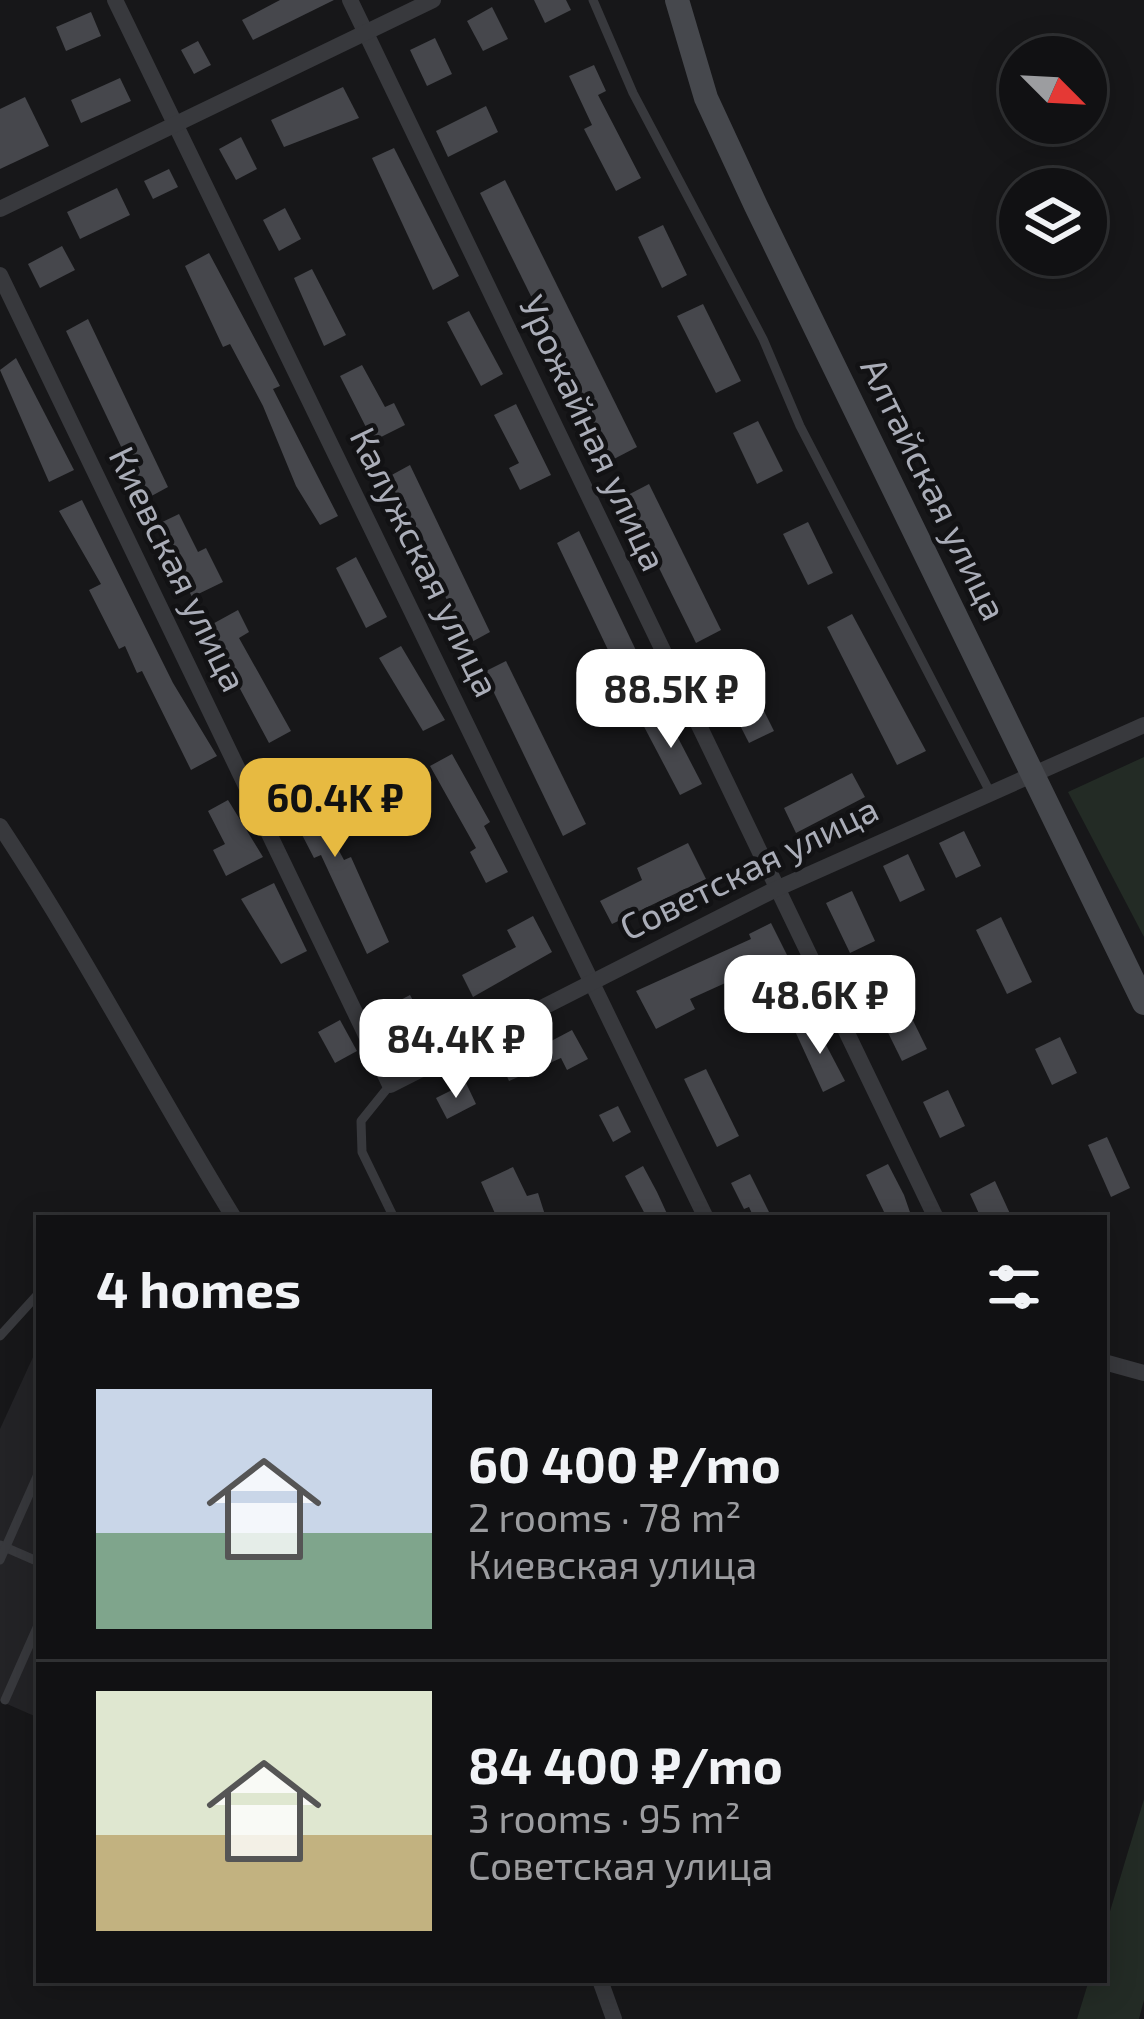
<!DOCTYPE html>
<meta charset="utf-8">
<style>
:root{--surface:#111113;--page:#1e1f21;--text:#f1f3f6;--muted:#9c9da0;--line:#303133;--accent:#e7ba41}
body{margin:0;font-family:"Exo 2",sans-serif;background:var(--page);color:var(--text);height:100vh;display:flex;flex-direction:column;font-size:45px;white-space:nowrap}
*{box-sizing:border-box;margin:0}
p{font-size:39px;color:var(--muted)}
.icon{flex:none;width:66px;height:66px;fill:none;stroke:currentColor;stroke-width:2;stroke-linecap:round;stroke-linejoin:round}
.map{position:relative;flex:1;overflow:hidden}
.sheet{position:absolute;left:36px;top:1215px;width:1071px;height:768px;display:flex;flex-direction:column;background:var(--surface);border-radius:0px;box-shadow:0 6px 30px #0003,0 0 0 3px var(--line)}
.sheet>*{flex:none}
.needle{width:78px;rotate:114deg}
.controls{position:absolute;left:999px;top:36px;display:grid;gap:24px}
.controls a{display:grid;place-items:center;width:108px;height:108px;border-radius:50%;background:var(--surface);box-shadow:0 6px 30px #0003,0 0 0 3px var(--line);font-size:60px}
.price{position:absolute;translate:-50% -102px;padding:0 27px;border-radius:24px;background:#fff;color:#222;font-size:39px;line-height:78px;filter:drop-shadow(0 3px 6px #0008)}
.price::after{content:'';position:absolute;left:50%;top:72px;width:36px;height:27px;margin-left:-18px;background:inherit;clip-path:polygon(0 0,100% 0,50% 100%)}
.price.selected{background:var(--accent);color:#111}
ul{padding:0;list-style:none}
li{display:flex;align-items:center;gap:36px;height:300px;padding:0 60px}
li+li{border-top:3px solid var(--line)}
li span{display:grid;place-items:center;flex:none;width:336px;height:240px;border-radius:0px;color:#555}
li>.icon{margin-inline-start:auto}
span .icon{width:144px;height:144px;fill:#fffc;stroke-width:1}
li b{font-size:51px}
h2{display:flex;justify-content:space-between;align-items:center;height:144px;padding:0 60px;font-size:51px}
.map>svg:first-child{display:block}
</style>
<div class="map">
<svg width="1144" height="2019" viewBox="0 0 1144 2019">
<rect width="100%" height="100%" fill="#171719"/>
<!-- built -->
<path fill="#232326" d="M39,1344V1718L0,1701V1429Z"/>
<!-- green -->
<g fill="#232b25">
<path d="M1144,757V937L1068,792Z"/>
<path d="M1144,1799V2000L1139,2019H1077L1089,1980H1104V1931Z"/>
</g>
<!-- building -->
<g fill="#46474c">
<path d="M280,0H334L253,40L242,20Z"/>
<path d="M534,0H566L571,10L545,23Z"/>
<path d="M492,7L508,39L483,51L467,21Z"/>
<path d="M91,12L101,36L66,51L56,27Z"/>
<path d="M435,38L452,74L427,86L410,50Z"/>
<path d="M198,41L211,65L194,74L181,50Z"/>
<path d="M594,65L606,91L598,95L641,178L616,191L584,129L592,125L569,76Z"/>
<path d="M120,78L131,101L81,123L71,100Z"/>
<path d="M343,87L359,118L284,147L271,120Z"/>
<path d="M25,97L49,146L0,169V109Z"/>
<path d="M486,106L498,132L448,157L436,131Z"/>
<path d="M241,137L257,169L236,180L219,149Z"/>
<path d="M394,148L459,276L433,290L372,158Z"/>
<path d="M169,169L178,187L153,199L144,181Z"/>
<path d="M505,180L637,447L612,460L480,193Z"/>
<path d="M117,188L130,215L80,239L67,212Z"/>
<path d="M285,208L301,239L279,251L263,220Z"/>
<path d="M663,225L687,275L662,288L638,237Z"/>
<path d="M62,246L75,270L40,288L28,264Z"/>
<path d="M209,253L280,386L273,389L338,516L320,525L296,486L263,406L230,344L223,347L185,266Z"/>
<path d="M312,269L346,335L324,346L294,278Z"/>
<path d="M703,304L741,381L716,393L677,316Z"/>
<path d="M469,311L503,374L481,386L447,322Z"/>
<path d="M88,319L168,487L146,499L66,331Z"/>
<path d="M16,358L74,470L49,482L0,370Z"/>
<path d="M362,365L385,407L394,403L405,425L373,441L340,376Z"/>
<path d="M516,404L551,475L520,490L509,468L519,463L494,415Z"/>
<path d="M758,421L783,471L757,484L733,433Z"/>
<path d="M410,465L490,632L468,644L388,477Z"/>
<path d="M649,484L721,630L696,643L624,497Z"/>
<path d="M82,500L173,683L217,756L191,770L142,671L137,673L125,646L119,649L89,590L101,584L59,511Z"/>
<path d="M179,514L198,552L206,548L223,582L192,597L156,525Z"/>
<path d="M808,522L833,573L808,585L783,534Z"/>
<path d="M579,531L642,663L620,675L557,543Z"/>
<path d="M356,557L387,617L366,628L336,568Z"/>
<path d="M238,610L249,632L239,638L291,731L269,743L207,627Z"/>
<path d="M852,614L926,751L897,765L827,627Z"/>
<path d="M401,646L445,720L423,731L379,658Z"/>
<path d="M506,661L586,824L563,836L484,672Z"/>
<path d="M743,669L774,731L749,743L718,682Z"/>
<path d="M662,707L702,784L680,795L640,719Z"/>
<path d="M452,754L490,822L484,826L508,872L486,883L470,852L476,848L430,766Z"/>
<path d="M301,760L317,791L309,795L344,860L351,857L389,942L367,954L321,855L314,858L298,827L306,823L279,772Z"/>
<path d="M852,773L865,797L796,833L784,808Z"/>
<path d="M228,800L263,857L226,876L213,850L225,844L208,811Z"/>
<path d="M964,831L981,866L956,878L939,843Z"/>
<path d="M688,843L706,879L612,924L600,901L642,880L637,868Z"/>
<path d="M908,854L925,890L900,902L883,866Z"/>
<path d="M274,883L307,951L281,964L241,899Z"/>
<path d="M852,891L875,941L850,953L826,903Z"/>
<path d="M533,916L552,952L473,997L462,975L516,947L507,930Z"/>
<path d="M1001,917L1032,982L1007,994L976,930Z"/>
<path d="M771,923L787,955L690,999L695,1009L656,1029L636,991L751,939L749,934Z"/>
<path d="M892,978L927,1049L902,1061L867,990Z"/>
<path d="M410,995L424,1021L405,1031L391,1005Z"/>
<path d="M340,1020L357,1051L335,1063L318,1032Z"/>
<path d="M814,1022L845,1081L823,1092L795,1031Z"/>
<path d="M572,1030L588,1059L567,1070L561,1058L509,1081L498,1056L534,1039L538,1048Z"/>
<path d="M1060,1037L1077,1073L1052,1085L1035,1049Z"/>
<path d="M706,1069L739,1136L717,1147L684,1079Z"/>
<path d="M466,1083L476,1104L447,1119L436,1098Z"/>
<path d="M948,1090L965,1126L940,1138L923,1102Z"/>
<path d="M618,1106L631,1132L613,1142L599,1115Z"/>
<path d="M1107,1137L1130,1188L1111,1197L1088,1145Z"/>
<path d="M888,1164L904,1195L912,1218H887L866,1175Z"/>
<path d="M643,1166L657,1192L669,1218H647L625,1176Z"/>
<path d="M513,1167L527,1196L538,1193L546,1218H497L481,1182Z"/>
<path d="M750,1174L772,1218H754L749,1207L744,1209L731,1183Z"/>
<path d="M995,1181L1012,1218H981L970,1194Z"/>
</g>
<g fill="none" stroke-linecap="round" stroke-linejoin="round">
<!-- service -->
<g stroke="#38393d" stroke-width="9">
<path d="M593,0L633,93L763,339L800,426L990,792"/>
<path d="M390,1085L361,1121L362,1152L394,1218"/>
<path d="M0,1336L39,1293"/>
<path d="M0,1545L39,1562"/>
<path d="M0,1560L39,1472"/>
<path d="M5,1700L39,1623"/>
</g>
<!-- minor -->
<g stroke="#38393d" stroke-width="16">
<path d="M115,0L706,1218"/>
<path d="M350,0L936,1218"/>
<path d="M0,209L433,0"/>
<path d="M0,275L390,1085L774,890L1144,725"/>
<path d="M0,826C84,953 154,1088 234,1218"/>
<path d="M1104,1362L1144,1373"/>
<path d="M600,1980L614,2019"/>
</g>
<!-- secondary -->
<path stroke="#46484d" stroke-width="24" d="M677,0L706,98L756,206L1144,1003"/>
</g>
<g text-anchor="middle" stroke-width="9" stroke-linejoin="round" paint-order="stroke">
<!-- street labels -->
<g font-size="36" fill="#aaadb8" stroke="#121214">
<text transform="translate(593 433) rotate(65)" y="13">Урожайная улица</text>
<text transform="translate(934 489) rotate(64)" y="13">Алтайская улица</text>
<text transform="translate(425 562) rotate(64)" y="13">Калужская улица</text>
<text transform="translate(178 569) rotate(64)" y="13">Киевская улица</text>
<text transform="translate(749 868) rotate(-26)" y="13">Советская улица</text>
</g>
</g>
</svg>
<div class="controls">
<a><svg class="needle" viewBox="-14 -14 28 28"><path d="M0-13l5 13h-10z" fill="#e53935"/><path d="M0 13l5-13h-10z" fill="#9c9da0"/></svg></a>
<a><svg class="icon" aria-label="layers" viewBox="0 0 24 24"><path d="M12 4l9 5-9 5-9-5zM3 14l9 5 9-5"/></svg></a>
</div>
<b class="price" style="left:671px;top:751px">88.5K ₽</b>
<b class="price selected" style="left:335px;top:860px">60.4K ₽</b>
<b class="price" style="left:820px;top:1057px">48.6K ₽</b>
<b class="price" style="left:456px;top:1101px">84.4K ₽</b>
<section class="sheet">
<h2>4 homes<svg class="icon" aria-label="filters" viewBox="0 0 24 24"><path d="M4 7h16M4 17h16"/><circle cx="9" cy="7" r="2"/><circle cx="15" cy="17" r="2"/></svg></h2>
<ul>
<li><span style="background:linear-gradient(#c9d6e8 60%,#7fa58c 0)"><svg class="icon" aria-label="home" viewBox="0 0 24 24"><path d="M3 11l9-7 9 7M6 9v11h12V9"/></svg></span><div><b>60 400 ₽/mo</b><p>2 rooms · 78 m²</p><p>Киевская улица</p></div></li>
<li><span style="background:linear-gradient(#dfe7d0 60%,#c2b280 0)"><svg class="icon" aria-label="home" viewBox="0 0 24 24"><path d="M3 11l9-7 9 7M6 9v11h12V9"/></svg></span><div><b>84 400 ₽/mo</b><p>3 rooms · 95 m²</p><p>Советская улица</p></div></li>
</ul>
</section>
</div>
